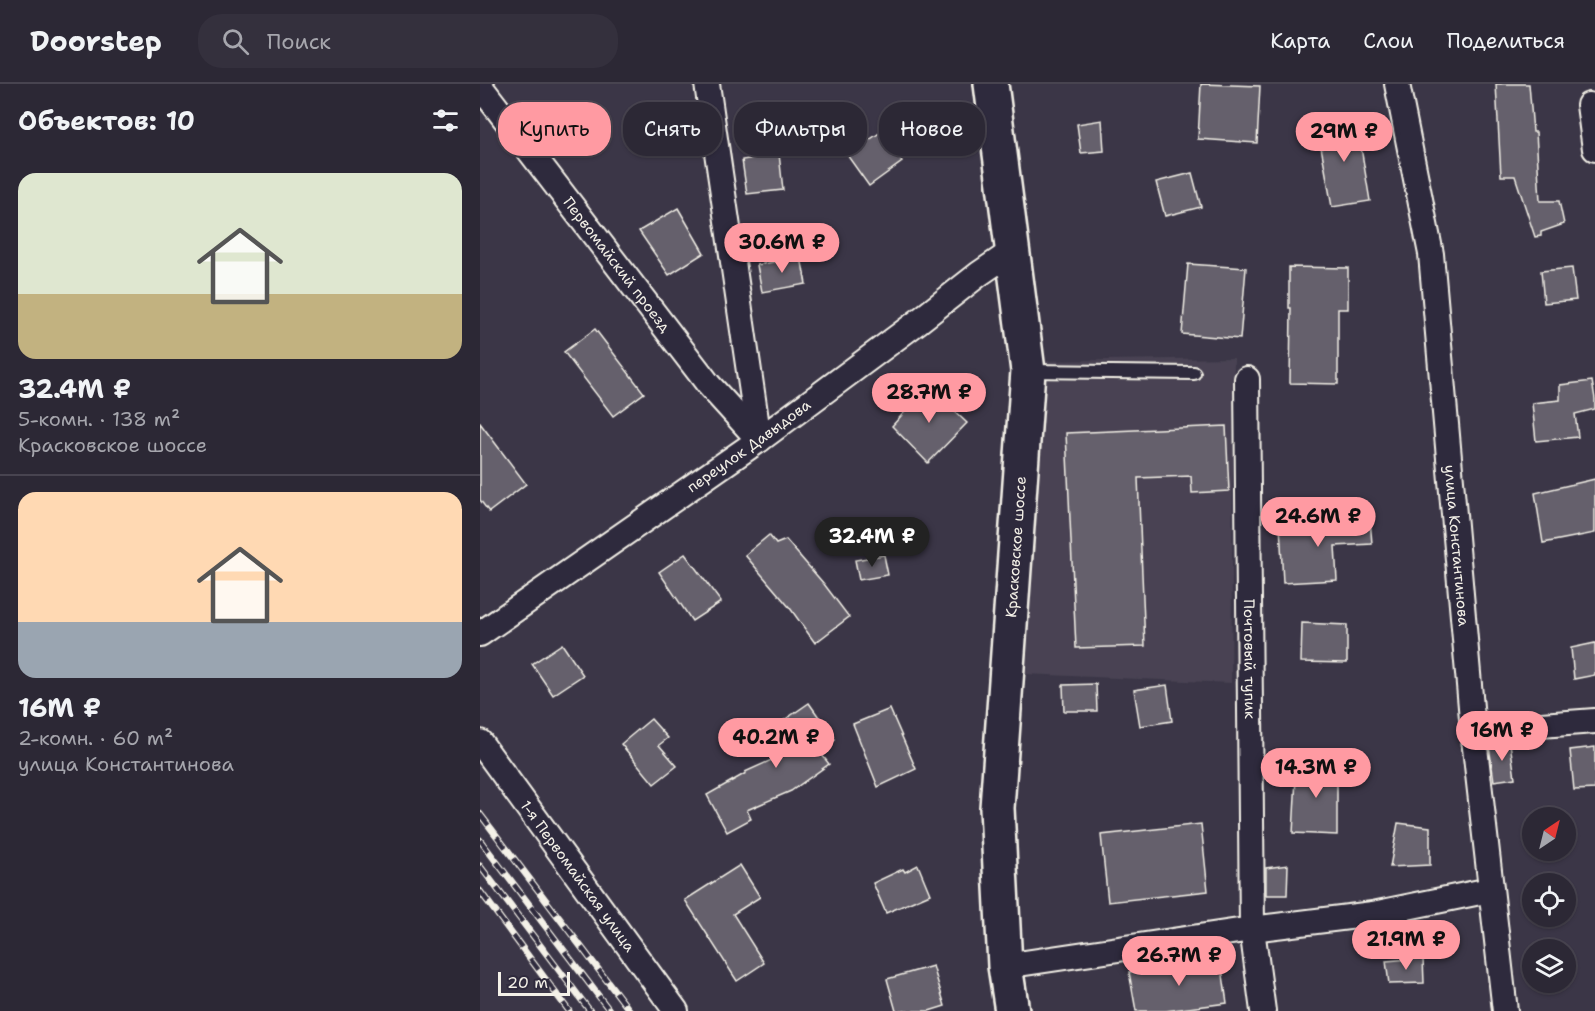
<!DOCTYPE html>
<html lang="ru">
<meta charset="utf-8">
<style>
:root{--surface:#2c2835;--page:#34303d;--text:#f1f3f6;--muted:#a6a6ad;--line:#484450;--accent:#ff9aa2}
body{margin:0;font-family:"Shantell Sans",sans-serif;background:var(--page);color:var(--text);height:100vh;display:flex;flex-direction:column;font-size:22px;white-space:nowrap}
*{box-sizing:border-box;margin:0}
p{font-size:20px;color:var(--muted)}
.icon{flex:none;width:33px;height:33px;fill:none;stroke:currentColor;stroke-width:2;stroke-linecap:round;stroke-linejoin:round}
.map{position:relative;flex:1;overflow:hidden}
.details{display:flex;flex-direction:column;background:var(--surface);width:480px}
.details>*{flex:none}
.hud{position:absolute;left:18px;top:18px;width:570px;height:54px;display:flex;gap:12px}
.needle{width:39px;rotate:35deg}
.buttons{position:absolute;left:1042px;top:723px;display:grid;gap:12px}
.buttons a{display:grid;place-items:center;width:54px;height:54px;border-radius:50%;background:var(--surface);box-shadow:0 2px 4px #0004,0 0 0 2px var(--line);font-size:30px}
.scale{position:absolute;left:18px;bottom:15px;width:72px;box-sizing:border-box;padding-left:6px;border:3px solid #f4f1e8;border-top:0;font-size:16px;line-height:21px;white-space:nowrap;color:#f4f1e8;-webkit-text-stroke:4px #2f2a3d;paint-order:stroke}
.price{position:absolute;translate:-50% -51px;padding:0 14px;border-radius:21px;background:var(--accent);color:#111;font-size:20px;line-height:39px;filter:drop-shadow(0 2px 3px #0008)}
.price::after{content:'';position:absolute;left:50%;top:36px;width:18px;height:14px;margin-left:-9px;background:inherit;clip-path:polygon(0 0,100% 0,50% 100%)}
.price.active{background:#222;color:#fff}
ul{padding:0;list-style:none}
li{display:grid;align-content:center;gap:12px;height:318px;padding:0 18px}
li+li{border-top:2px solid var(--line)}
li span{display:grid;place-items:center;height:186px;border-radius:18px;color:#555}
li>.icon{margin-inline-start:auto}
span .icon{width:108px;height:108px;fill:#fffc;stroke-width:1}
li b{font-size:26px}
h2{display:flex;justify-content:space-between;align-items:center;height:72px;padding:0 18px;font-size:26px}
.tag{padding:0 21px;border-radius:24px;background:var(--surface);box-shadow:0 2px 4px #0004,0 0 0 2px var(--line);font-size:21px;line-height:54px}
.tag.active{background:var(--accent);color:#111}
header{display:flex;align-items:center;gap:36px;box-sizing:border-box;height:84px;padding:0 30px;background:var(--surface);border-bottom:2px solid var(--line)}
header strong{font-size:28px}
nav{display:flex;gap:33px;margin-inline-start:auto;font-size:21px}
.search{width:420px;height:54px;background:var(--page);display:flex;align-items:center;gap:15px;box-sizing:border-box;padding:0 21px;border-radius:24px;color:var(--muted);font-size:22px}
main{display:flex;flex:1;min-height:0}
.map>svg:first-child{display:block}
</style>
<header>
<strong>Doorstep</strong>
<div class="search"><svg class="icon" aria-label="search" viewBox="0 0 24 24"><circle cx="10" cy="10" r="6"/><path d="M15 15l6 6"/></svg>Поиск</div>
<nav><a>Карта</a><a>Слои</a><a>Поделиться</a></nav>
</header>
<main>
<section class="details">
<h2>Объектов: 10<svg class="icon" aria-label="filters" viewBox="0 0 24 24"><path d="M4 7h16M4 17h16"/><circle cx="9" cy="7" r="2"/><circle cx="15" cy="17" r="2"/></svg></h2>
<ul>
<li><span style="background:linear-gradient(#dfe7d0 65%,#c2b280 0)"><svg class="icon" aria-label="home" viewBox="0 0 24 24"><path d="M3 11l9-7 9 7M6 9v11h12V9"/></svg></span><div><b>32.4M ₽</b><p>5-комн. · 138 m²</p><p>Красковское шоссе</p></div></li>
<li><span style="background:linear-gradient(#ffd9b3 70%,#9aa5b1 0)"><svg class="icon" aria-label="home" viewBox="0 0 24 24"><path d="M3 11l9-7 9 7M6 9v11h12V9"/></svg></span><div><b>16M ₽</b><p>2-комн. · 60 m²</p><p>улица Константинова</p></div></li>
</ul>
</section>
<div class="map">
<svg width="1115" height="927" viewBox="0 0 1115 927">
<rect width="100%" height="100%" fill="#3b3647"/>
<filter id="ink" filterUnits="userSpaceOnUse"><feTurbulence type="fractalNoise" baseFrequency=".0167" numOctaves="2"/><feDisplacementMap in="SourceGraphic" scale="12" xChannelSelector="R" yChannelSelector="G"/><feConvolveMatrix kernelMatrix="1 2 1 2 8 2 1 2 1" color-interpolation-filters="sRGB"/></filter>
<g filter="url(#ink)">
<!-- built -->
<path fill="#484352" d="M754,274L751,599L544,590L561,277Z"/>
<!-- building -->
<g fill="#65616c" stroke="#f4f1e8" stroke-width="1.5">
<path d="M721,0L780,2L777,59L718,55Z"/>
<path d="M1016,0H1049L1053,48H1056L1060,117H1079L1084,140L1061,148V152L1055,153L1035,92H1021Z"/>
<path d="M876,34L890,117L852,123L837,41Z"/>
<path d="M622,36L624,67L601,69L597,40Z"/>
<path d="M401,48L422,78L389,102L367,71Z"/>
<path d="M299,70L303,106L267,110L262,76Z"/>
<path d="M712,89L721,123L685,132L676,98Z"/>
<path d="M198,124L224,169L189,191L159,147Z"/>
<path d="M321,173L326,200L282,208L277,181Z"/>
<path d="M708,180L766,184L760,255L702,250Z"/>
<path d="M809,183L868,184V225H858V300L810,299L811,224H809Z"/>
<path d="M1092,184L1096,216L1064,219L1061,187Z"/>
<path d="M115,245L164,309L133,332L84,268Z"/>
<path d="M1112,297L1115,315V325L1095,330L1098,353L1056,357L1052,319L1080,316V301Z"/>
<path d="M448,302L487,339L448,379L412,342Z"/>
<path d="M0,339L46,400L9,428L0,416Z"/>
<path d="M746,342L749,407L712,409L711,392L658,394L665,562L596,564L586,349Z"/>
<path d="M1115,395V449L1063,459L1055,409Z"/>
<path d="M890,435L892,460L855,462L857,496L803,499L800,441Z"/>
<path d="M289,451L296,460L306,456L344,500L369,533L335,559L310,524L265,471Z"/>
<path d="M205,470L241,518L212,537L179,488Z"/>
<path d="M404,471L408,491L379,496L375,476Z"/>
<path d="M822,539L867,541V579L821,578Z"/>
<path d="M1115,559V591L1094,595L1091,564Z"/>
<path d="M82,560L103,591L73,611L52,580Z"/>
<path d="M616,600L617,627H584L583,601Z"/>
<path d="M687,601L692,637L660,642L654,606Z"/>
<path d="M329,619L355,656L339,667L349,680L311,707L267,726L271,735L247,748L227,711L266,689L265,688L307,669L290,646Z"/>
<path d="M410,625L436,685L398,703L373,640Z"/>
<path d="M171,635L188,654L179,661L197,682L174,700L141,660Z"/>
<path d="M1030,659L1035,694L1014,697L1009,662Z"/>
<path d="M1115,663V705L1094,706L1090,666Z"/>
<path d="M817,676L857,682V751L813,749Z"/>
<path d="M918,739L950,743V781L910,783Z"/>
<path d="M721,740L728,807L628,818L621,751Z"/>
<path d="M260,781L280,813L253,830L284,879L257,897L205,816Z"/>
<path d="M438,781L450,810L406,829L393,799L423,785L425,788Z"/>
<path d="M808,781L807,811H786V784Z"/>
<path d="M943,874L944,899L909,900L906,877Z"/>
<path d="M741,877L747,919L685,927H656L649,888Z"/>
<path d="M453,882L465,922L449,927H416L407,895Z"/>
</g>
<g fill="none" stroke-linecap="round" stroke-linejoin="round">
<!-- lane casing -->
<g stroke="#f4f1e8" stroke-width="16">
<path id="lane" d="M549,287L714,289"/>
</g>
<!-- street casing -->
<g stroke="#f4f1e8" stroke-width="28">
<g id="street">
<path d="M227,0L279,356"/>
<path id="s1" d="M917,0L951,170L993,646L1025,927"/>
<path id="s2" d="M0,2L229,301L279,356"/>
<path d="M1109,21L1115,65"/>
<path id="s3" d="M767,295L772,845L783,927"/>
<path id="s4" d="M0,550L279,356L439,237L499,190L534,166"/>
<path d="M993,646L1115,637"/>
<path id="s5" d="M0,658L196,927"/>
<path d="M525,882L772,845L893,830L1010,806"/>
</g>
</g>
<!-- secondary casing -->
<g stroke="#f4f1e8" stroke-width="38">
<path id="secondary" d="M511,0L548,287L517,724L525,882L532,927"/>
</g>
<!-- lane -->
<use href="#lane" stroke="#2f2a3d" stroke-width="12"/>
<!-- street -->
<use href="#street" stroke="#2f2a3d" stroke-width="24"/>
<!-- secondary -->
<use href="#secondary" stroke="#2f2a3d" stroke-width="33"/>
<!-- rail casing -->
<g stroke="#f4f1e8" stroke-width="7">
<g id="rail">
<path d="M0,730L150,927"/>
<path d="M0,756L130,927"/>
<path d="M0,782L110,927"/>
<path d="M0,807L89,927"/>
</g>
</g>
<!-- rail -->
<use href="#rail" stroke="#2f2a3d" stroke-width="4.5" stroke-dasharray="14" stroke-linecap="butt"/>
</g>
</g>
<g text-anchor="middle" stroke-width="4.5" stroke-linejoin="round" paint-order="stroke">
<!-- street labels -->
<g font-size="15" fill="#f4f1e8" stroke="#2f2a3d">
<text dy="5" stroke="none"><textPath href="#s2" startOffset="225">Первомайский проезд</textPath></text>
<text dy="5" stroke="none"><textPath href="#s4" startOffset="328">переулок Давыдова</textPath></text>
<text dy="5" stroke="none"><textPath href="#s1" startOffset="466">улица Константинова</textPath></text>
<text transform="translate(536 463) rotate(-86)" y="5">Красковское шоссе</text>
<text dy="5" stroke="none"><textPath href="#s3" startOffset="280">Почтовый тупик</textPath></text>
<text dy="5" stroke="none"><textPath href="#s5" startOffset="166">1-я Первомайская улица</textPath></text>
</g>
</g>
</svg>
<div class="buttons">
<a><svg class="needle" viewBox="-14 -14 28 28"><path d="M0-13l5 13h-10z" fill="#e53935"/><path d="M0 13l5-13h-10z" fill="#a6a6ad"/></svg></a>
<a><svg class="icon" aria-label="locate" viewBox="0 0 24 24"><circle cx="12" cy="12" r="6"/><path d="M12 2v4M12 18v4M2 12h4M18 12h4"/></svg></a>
<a><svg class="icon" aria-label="layers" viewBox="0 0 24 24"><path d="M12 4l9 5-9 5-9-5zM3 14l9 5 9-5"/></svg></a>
</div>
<div class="scale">20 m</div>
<b class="price" style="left:864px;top:79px">29M ₽</b>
<b class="price" style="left:302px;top:190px">30.6M ₽</b>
<b class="price" style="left:449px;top:340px">28.7M ₽</b>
<b class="price" style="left:838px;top:464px">24.6M ₽</b>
<b class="price active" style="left:392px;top:484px">32.4M ₽</b>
<b class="price" style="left:1022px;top:678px">16M ₽</b>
<b class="price" style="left:296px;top:685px">40.2M ₽</b>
<b class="price" style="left:836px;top:715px">14.3M ₽</b>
<b class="price" style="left:926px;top:887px">21.9M ₽</b>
<b class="price" style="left:699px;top:903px">26.7M ₽</b>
<div class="hud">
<a class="tag active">Купить</a>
<a class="tag">Снять</a>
<a class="tag">Фильтры</a>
<a class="tag">Новое</a>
</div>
</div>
</main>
